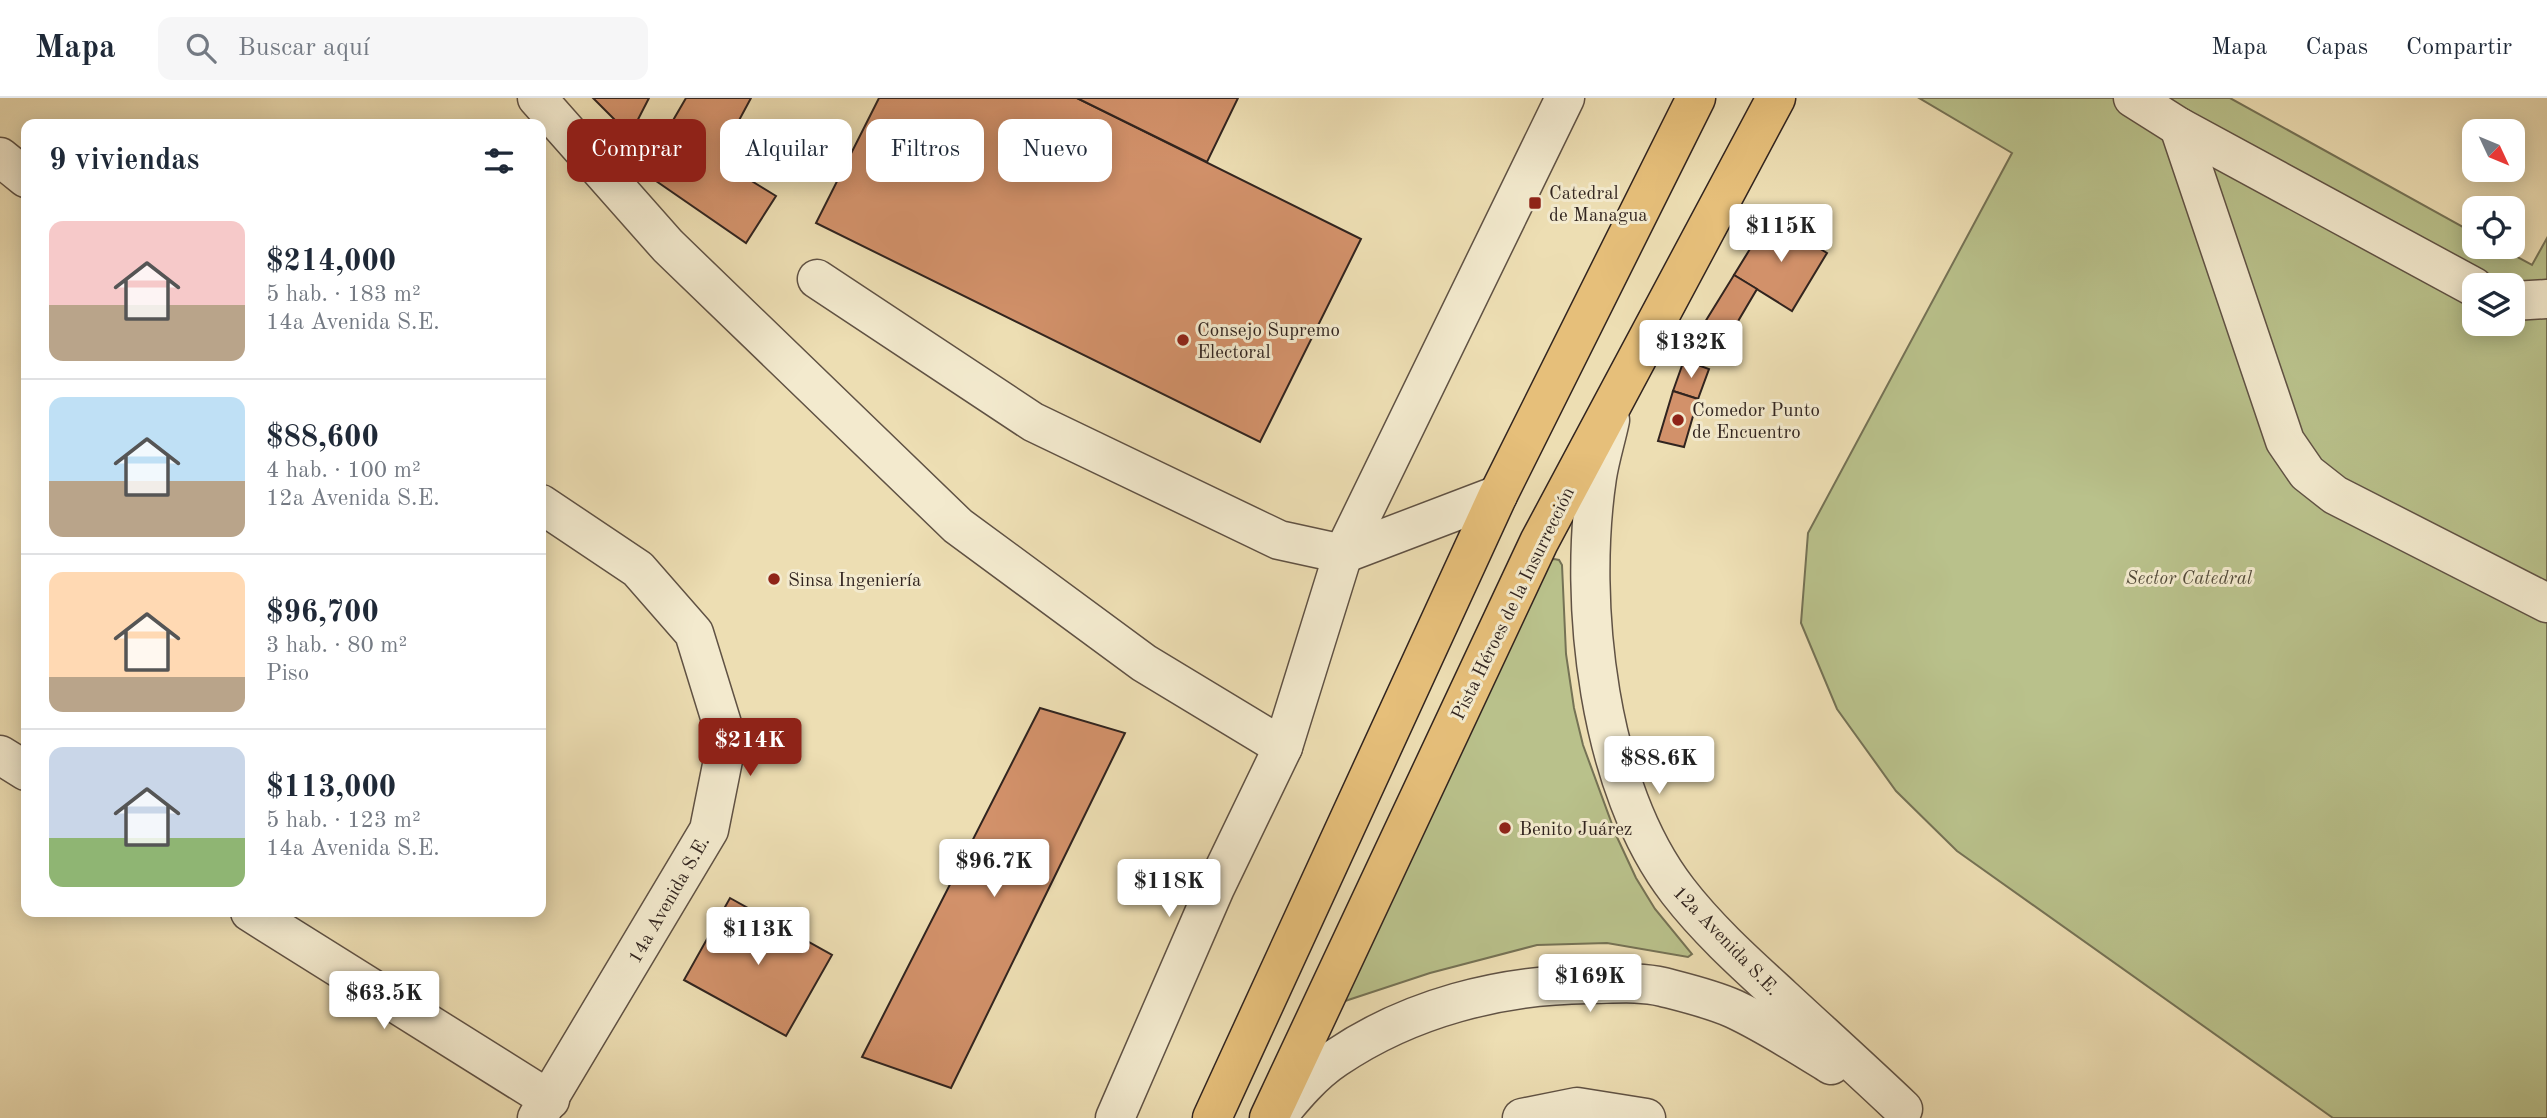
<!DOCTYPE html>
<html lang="es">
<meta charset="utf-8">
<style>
:root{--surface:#fff;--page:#f6f6f7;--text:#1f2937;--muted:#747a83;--line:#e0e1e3;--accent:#8f2418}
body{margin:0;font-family:"Old Standard TT",serif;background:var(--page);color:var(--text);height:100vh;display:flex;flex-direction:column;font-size:26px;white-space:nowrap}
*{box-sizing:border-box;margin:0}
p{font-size:23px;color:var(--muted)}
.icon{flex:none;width:38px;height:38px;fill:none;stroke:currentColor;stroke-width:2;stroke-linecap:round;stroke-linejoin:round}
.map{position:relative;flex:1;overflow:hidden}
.drawer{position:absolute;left:21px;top:21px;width:525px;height:798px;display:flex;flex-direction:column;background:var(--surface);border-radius:14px;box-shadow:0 4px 18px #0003}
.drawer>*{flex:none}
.guide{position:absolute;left:567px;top:21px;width:665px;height:63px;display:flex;gap:14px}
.needle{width:46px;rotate:134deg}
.fabs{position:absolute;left:2462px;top:21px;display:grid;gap:14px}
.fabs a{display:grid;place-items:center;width:63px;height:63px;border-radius:14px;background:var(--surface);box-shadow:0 4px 18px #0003;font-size:35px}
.price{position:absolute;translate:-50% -60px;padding:0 16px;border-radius:7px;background:#fff;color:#222;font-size:23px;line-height:46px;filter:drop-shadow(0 2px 4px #0008)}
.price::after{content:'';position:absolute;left:50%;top:42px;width:21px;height:16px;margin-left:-10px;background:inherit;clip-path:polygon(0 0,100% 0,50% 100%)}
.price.on{background:var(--accent);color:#fff}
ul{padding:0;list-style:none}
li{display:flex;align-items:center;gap:21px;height:175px;padding:0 28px}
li+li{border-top:2px solid var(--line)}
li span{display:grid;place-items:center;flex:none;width:196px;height:140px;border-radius:14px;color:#555}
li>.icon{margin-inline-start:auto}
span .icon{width:84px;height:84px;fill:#fffc;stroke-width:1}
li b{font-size:30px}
h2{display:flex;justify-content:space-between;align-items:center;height:84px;padding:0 28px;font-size:30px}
.chip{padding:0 24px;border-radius:14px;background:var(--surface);box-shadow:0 4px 18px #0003;font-size:24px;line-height:63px}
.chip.on{background:var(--accent);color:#fff}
header{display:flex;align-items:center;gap:42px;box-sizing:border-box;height:98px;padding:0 35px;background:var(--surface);border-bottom:2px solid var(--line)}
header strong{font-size:33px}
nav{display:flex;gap:38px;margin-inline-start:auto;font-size:24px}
.search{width:490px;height:63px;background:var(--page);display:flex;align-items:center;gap:18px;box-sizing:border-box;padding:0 24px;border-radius:14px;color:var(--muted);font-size:26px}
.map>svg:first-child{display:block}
</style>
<header>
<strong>Mapa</strong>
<div class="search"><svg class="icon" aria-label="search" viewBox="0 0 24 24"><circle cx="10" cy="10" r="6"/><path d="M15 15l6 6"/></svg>Buscar aquí</div>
<nav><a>Mapa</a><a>Capas</a><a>Compartir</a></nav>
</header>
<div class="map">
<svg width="2547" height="1020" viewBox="0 0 2547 1020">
<rect width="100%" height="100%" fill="#eddeb3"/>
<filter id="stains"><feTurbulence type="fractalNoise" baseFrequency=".00286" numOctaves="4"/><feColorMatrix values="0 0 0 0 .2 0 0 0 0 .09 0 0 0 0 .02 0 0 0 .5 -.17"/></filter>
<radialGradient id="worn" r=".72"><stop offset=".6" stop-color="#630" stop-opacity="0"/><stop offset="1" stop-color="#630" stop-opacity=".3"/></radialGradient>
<!-- green -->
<g fill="#b9c18b" stroke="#757255" stroke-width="2" fill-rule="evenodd">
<path d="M1919,0H2230L2474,135V149H2499L2532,167L2547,140V1020H2333L1957,753L1896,693L1837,611L1801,525L1808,435L2012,55ZM2474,187H2513V226H2474Z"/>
<path d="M1554,461L1559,462L1562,467L1566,556L1574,610L1583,647L1616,737L1636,780L1655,811L1692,856L1688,859L1607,845L1537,847L1430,875L1339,905L1549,463Z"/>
</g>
<!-- building -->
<g fill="#d2916a" stroke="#31241f" stroke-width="2">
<path d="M593,0H649L630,37Z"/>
<path d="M686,0H751L737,26L753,34L732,71L776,98L746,145L643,74Z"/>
<path d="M879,0H1077L1361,141L1260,344L816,125Z"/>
<path d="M1077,0H1238L1207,64Z"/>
<path d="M1769,120L1827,155L1792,213L1734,177Z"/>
<path d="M1734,177L1757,191L1721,252L1697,237Z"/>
<path d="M1684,262L1709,271L1698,301L1673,293Z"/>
<path d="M1673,293L1698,301L1684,349L1658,343Z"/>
<path d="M1040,610L1125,635L951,990L862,959Z"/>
<path d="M730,800L832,857L786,938L684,882Z"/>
</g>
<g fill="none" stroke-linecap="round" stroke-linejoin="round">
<!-- minor casing -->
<g stroke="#605244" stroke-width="41">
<g id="minor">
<path d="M537,0L668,148L958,428L1144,565L1283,649"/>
<path d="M2133,0L2179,29L2474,189"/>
<path d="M2179,29L2285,343L2307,375L2335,397L2547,505"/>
<path d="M0,59L26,80"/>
<path d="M817,181L1033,324L1279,442L1343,456L1498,397"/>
<path d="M2513,203L2547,201"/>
<path d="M1610,322C1606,341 1600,360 1597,379C1578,505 1598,690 1678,793C1708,832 1746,866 1782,899C1822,936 1863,973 1903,1011"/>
<path d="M0,657L26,673"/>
<path d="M250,814L550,1002"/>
<path d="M537,1020L709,732L727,642L694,535L638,471L541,406"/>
<path d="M1115,1020L1215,790L1283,649L1343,456L1565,0"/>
<path d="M1276,1020C1294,998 1312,976 1336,960C1410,910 1500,887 1588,886C1612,886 1639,883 1663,889C1686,895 1712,901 1734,911C1768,927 1799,947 1831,967"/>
<path d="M1522,1020L1577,1009L1646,1020"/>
</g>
</g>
<!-- major casing -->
<g stroke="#31241f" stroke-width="41">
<g id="major">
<path d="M1212,1020L1498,397L1696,0"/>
<path d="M1269,1020L1539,444L1776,0"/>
</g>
</g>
<!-- minor -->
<use href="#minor" stroke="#f3eace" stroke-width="38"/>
<!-- major -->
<use href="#major" stroke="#e6bf7a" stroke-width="38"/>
</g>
<!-- markers -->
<g fill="#8f2418" stroke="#f3eace" stroke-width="2.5">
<rect x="1528" y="98" width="14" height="14" rx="3.5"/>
<circle cx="1183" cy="242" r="7"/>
<circle cx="1678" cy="322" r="7"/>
<circle cx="774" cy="481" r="7"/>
<circle cx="1505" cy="730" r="7"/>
</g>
<g text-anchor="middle" stroke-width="6" stroke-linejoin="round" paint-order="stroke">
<!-- poi labels -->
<g font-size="19" fill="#31241f" stroke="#f3eace" text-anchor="start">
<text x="1549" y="101">Catedral<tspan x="1549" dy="22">de Managua</tspan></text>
<text x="1197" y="238">Consejo Supremo<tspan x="1197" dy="22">Electoral</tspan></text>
<text x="1692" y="318">Comedor Punto<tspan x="1692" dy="22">de Encuentro</tspan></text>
<text x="788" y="488">Sinsa Ingeniería</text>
<text x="1519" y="737">Benito Juárez</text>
</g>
<!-- park labels -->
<g font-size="19" font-style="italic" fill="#534b3a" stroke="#f3eace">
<text x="2189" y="486">Sector Catedral</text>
</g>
<!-- street labels -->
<g font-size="19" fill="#31241f" stroke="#f3eace">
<text transform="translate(1512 505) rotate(-64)" y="7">Pista Héroes de la Insurrección</text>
<text transform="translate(668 801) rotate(-60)" y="7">14a Avenida S.E.</text>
<text transform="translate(1727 842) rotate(46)" y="7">12a Avenida S.E.</text>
</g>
</g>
<rect width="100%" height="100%" filter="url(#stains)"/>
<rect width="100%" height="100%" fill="url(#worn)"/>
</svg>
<div class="fabs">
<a><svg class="needle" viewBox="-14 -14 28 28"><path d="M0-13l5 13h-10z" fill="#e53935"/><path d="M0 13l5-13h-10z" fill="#747a83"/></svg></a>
<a><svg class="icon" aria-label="locate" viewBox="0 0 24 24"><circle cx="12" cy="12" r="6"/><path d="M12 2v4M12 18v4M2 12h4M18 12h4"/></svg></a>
<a><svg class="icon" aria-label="layers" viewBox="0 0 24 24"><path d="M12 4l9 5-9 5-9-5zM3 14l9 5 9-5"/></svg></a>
</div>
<b class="price" style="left:1781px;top:166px">$115K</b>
<b class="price" style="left:1691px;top:282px">$132K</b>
<b class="price on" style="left:750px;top:680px">$214K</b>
<b class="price" style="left:1659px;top:698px">$88.6K</b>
<b class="price" style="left:994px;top:801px">$96.7K</b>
<b class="price" style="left:1169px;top:821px">$118K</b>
<b class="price" style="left:758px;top:869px">$113K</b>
<b class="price" style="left:1590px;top:916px">$169K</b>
<b class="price" style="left:384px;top:933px">$63.5K</b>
<div class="guide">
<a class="chip on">Comprar</a>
<a class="chip">Alquilar</a>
<a class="chip">Filtros</a>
<a class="chip">Nuevo</a>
</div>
<section class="drawer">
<h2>9 viviendas<svg class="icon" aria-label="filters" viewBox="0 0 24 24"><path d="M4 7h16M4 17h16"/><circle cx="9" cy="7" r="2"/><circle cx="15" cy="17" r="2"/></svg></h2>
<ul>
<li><span style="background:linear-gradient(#f6c9c9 60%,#b9a48a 0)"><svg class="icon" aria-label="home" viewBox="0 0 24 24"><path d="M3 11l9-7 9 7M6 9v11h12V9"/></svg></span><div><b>$214,000</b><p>5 hab. · 183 m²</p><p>14a Avenida S.E.</p></div></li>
<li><span style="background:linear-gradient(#bfe0f5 60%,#b9a48a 0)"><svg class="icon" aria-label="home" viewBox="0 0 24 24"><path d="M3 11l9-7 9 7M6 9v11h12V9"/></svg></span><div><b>$88,600</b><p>4 hab. · 100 m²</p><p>12a Avenida S.E.</p></div></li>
<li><span style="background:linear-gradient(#ffd9b3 75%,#b9a48a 0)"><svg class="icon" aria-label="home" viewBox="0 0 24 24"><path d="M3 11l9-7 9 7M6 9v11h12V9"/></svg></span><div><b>$96,700</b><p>3 hab. · 80 m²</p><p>Piso</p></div></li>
<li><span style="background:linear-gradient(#c9d6e8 65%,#8fb573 0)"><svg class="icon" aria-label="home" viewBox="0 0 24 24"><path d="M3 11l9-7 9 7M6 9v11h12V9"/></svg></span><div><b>$113,000</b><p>5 hab. · 123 m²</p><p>14a Avenida S.E.</p></div></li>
</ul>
</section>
</div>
